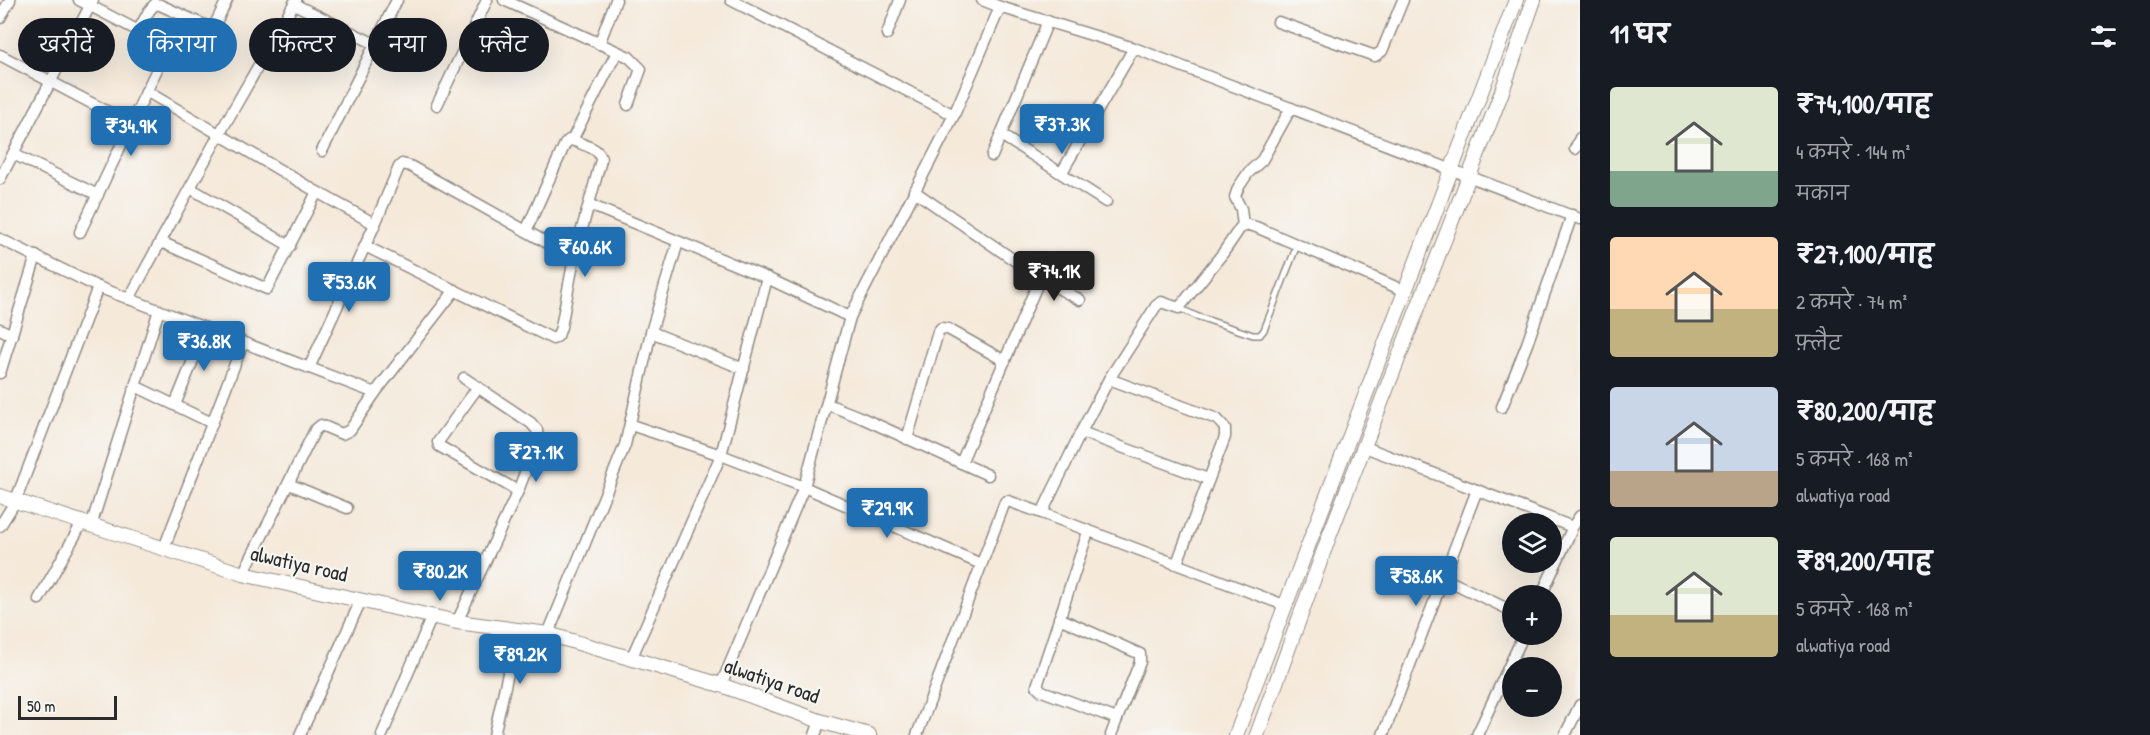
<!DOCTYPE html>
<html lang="hi">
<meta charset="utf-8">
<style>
:root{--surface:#171b24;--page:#242831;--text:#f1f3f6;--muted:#9ea1a6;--accent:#1f6fb2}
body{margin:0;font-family:"Patrick Hand","Playpen Sans Deva",sans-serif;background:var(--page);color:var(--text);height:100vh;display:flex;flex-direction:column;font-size:22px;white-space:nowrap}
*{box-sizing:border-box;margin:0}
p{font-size:20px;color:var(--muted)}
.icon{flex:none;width:33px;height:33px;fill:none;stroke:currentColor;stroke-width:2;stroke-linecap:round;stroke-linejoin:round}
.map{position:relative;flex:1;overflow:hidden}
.drawer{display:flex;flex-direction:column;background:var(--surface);width:570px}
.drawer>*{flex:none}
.banner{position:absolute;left:18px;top:18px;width:570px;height:54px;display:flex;gap:12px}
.buttons{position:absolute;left:1502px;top:513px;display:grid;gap:12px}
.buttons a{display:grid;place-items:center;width:60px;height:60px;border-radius:50%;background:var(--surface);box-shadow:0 6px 24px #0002;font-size:30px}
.scale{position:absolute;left:18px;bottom:15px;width:99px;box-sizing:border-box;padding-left:6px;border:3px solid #2b2b2b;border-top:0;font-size:16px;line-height:21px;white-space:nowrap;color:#2b2b2b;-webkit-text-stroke:4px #f6f6f2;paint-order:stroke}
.price{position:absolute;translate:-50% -51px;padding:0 14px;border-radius:6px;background:var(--accent);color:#fff;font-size:20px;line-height:39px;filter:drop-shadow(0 2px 3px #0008)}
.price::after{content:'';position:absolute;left:50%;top:36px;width:18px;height:14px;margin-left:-9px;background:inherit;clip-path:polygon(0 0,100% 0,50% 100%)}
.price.active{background:#222;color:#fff}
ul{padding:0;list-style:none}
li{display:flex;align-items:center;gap:18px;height:150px;padding:0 30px}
li span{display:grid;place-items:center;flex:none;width:168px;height:120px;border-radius:6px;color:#555}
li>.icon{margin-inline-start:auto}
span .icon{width:72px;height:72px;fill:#fffc;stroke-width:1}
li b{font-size:26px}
h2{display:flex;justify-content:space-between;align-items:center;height:72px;padding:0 30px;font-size:26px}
.pill{padding:0 21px;border-radius:27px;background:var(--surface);box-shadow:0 6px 24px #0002;font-size:21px;line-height:54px}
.pill.active{background:var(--accent);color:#fff}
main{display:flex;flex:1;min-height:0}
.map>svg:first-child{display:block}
</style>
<main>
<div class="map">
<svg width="1580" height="735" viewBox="0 0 1580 735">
<rect width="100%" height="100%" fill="#f6f6f2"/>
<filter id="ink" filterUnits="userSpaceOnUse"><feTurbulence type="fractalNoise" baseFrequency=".0167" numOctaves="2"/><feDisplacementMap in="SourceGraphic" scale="12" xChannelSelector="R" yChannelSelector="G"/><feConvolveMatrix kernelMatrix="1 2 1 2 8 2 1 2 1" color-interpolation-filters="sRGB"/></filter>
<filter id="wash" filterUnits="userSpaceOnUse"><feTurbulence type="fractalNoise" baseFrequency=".008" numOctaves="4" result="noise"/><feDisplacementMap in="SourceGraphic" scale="24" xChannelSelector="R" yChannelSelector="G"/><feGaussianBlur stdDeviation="1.35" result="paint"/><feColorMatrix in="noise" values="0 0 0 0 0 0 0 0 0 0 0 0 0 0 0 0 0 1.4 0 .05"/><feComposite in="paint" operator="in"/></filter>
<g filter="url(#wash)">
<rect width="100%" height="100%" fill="#f5e9da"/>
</g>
<g filter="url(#ink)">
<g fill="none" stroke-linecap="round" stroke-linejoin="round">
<!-- service casing -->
<g stroke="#908a82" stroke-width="8">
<path id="service" d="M1179,308L1196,316L1253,335H1260L1264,330L1297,245"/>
</g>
<!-- minor casing -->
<g stroke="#908a82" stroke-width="13">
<g id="minor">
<path d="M79,0L187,56L198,57L201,53L227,0"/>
<path d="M504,0L629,57L641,69L628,105"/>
<path d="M731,0L954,115"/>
<path d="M982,0L1000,7"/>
<path d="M294,4L375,44L397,0"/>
<path d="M0,18L10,0"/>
<path d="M1278,22L1375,56L1382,51L1403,0"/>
<path d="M138,31L149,11L155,4L160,5L213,29"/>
<path d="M887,34L900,0"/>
<path d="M599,44L616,0"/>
<path d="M0,55L131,124"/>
<path d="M146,91L317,192L375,224"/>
<path d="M437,105L487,0"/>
<path d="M1001,135L1106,202"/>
<path d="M572,140L617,52"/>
<path d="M1575,149L1580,138"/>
<path d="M322,151L375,44"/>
<path d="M13,154L98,195"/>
<path d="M992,156L1048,21"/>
<path d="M1062,172L1134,48"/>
<path d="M0,179L93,0"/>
<path d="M190,188L290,246"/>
<path d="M914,191L1040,278L1080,300"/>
<path d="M590,205L767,278L850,317"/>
<path d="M1243,226L1241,209L1235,197L1238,188L1248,173L1262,160L1291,108"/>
<path d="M80,232L157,69"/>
<path d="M0,239L98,287L375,393"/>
<path d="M161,242L267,289L317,192"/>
<path d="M365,246L553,339L558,336L561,327L574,258L601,160C601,148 583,145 572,140H569L565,144L526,231"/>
<path d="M129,299L220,133L296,0"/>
<path d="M0,329L12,335"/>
<path d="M651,332L744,369"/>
<path d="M309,368L375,224L399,167L402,164L410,166L574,258"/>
<path d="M0,373L36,256"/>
<path d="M1109,379L1217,419L1225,428V437L1177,563"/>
<path d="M135,386L212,423"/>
<path d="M478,387L438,442L439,446L518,491"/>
<path d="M827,404L862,418L988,475"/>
<path d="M175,405L206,328"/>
<path d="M1502,407L1527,344L1572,215"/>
<path d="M631,425L721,455L804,487L981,564"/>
<path d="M1081,432L1208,479"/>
<path d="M907,439L938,332L941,328L948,329L1005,361"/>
<path d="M1365,447L1570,526L1571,531L1541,596"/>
<path d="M961,463L1040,278"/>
<path d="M289,484L347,508"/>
<path d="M1042,513L1081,432L1109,379L1156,306L1161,302L1179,308L1223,253L1240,228L1248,225L1256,227L1405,291"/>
<path d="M0,526L15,502L98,287"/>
<path d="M91,526L159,310"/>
<path d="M1571,529L1580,516"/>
<path d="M1088,532L1037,686L1042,691L1117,719L1111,735"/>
<path d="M164,548L243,343"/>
<path d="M243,574L315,430L321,425L342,434L350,430L375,393L455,290"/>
<path d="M1443,578L1512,611"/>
<path d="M39,599L82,523"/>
<path d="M1059,618L1140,654V662L1117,719"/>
<path d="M457,622L518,491L538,439L537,430L531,423L464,378"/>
<path d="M548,634L625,445L651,332L678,242"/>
<path d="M631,659L721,455L767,278"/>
<path d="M721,685L804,487L850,317L954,115L1000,7L1134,48L1580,219"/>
<path d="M300,735L361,600"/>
<path d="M382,735L432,616"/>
<path d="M494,735L518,629"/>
<path d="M815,735L820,721"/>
<path d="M917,735L1005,502L1008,501L1042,513L1284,605"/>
<path d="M1383,735L1477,490"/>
<path d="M1477,735L1524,634"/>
<path d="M1565,735L1580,705"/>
</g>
</g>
<!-- tertiary casing -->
<g stroke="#908a82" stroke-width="16">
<g id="tertiary">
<path d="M0,496L243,574L457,622L548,634L721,685L820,721L869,735"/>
<path d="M1236,735L1516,0"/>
<path d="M1257,735L1330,534L1501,94L1534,0"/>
</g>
</g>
<!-- service -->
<use href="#service" stroke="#fff" stroke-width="5"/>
<!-- minor -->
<use href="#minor" stroke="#fff" stroke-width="10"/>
<!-- tertiary -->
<use href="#tertiary" stroke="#fff" stroke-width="14"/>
</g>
</g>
<g text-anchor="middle" stroke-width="4.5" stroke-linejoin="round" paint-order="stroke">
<!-- street labels -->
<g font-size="21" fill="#2b2b2b" stroke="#f6f6f2">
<text transform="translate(299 564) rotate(13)" y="7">alwatiya road</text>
<text transform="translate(772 681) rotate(19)" y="7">alwatiya road</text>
</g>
</g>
</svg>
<div class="buttons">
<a><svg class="icon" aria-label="layers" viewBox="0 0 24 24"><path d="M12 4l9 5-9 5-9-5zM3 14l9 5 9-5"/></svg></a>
<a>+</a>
<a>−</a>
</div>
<div class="scale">50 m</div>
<b class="price" style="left:1062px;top:155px">₹37.3K</b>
<b class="price" style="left:131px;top:157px">₹34.9K</b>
<b class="price" style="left:585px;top:278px">₹60.6K</b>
<b class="price active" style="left:1054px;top:302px">₹74.1K</b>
<b class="price" style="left:349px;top:313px">₹53.6K</b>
<b class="price" style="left:204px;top:372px">₹36.8K</b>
<b class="price" style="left:536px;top:483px">₹27.1K</b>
<b class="price" style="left:887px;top:539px">₹29.9K</b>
<b class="price" style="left:440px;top:602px">₹80.2K</b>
<b class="price" style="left:1416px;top:607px">₹58.6K</b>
<b class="price" style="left:520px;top:685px">₹89.2K</b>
<div class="banner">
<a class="pill">खरीदें</a>
<a class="pill active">किराया</a>
<a class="pill">फ़िल्टर</a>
<a class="pill">नया</a>
<a class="pill">फ़्लैट</a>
</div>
</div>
<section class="drawer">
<h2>11 घर<svg class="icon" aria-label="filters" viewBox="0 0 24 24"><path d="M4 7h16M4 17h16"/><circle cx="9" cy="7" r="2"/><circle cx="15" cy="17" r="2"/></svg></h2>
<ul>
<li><span style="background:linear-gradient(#dfe7d0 70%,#7fa58c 0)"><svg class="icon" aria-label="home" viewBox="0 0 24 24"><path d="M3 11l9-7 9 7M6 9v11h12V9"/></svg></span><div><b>₹74,100/माह</b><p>4 कमरे · 144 m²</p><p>मकान</p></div></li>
<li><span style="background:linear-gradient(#ffd9b3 60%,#c2b280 0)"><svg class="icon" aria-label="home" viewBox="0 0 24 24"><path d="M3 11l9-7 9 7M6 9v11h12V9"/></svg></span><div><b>₹27,100/माह</b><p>2 कमरे · 74 m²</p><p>फ़्लैट</p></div></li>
<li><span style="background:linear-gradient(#c9d6e8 70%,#b9a48a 0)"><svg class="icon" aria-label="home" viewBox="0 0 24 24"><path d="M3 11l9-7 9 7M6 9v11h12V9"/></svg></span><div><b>₹80,200/माह</b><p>5 कमरे · 168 m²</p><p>alwatiya road</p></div></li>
<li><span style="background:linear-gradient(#dfe7d0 65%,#c2b280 0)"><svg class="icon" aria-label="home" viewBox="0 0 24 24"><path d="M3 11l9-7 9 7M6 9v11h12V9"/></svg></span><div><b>₹89,200/माह</b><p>5 कमरे · 168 m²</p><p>alwatiya road</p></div></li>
</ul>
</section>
</main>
